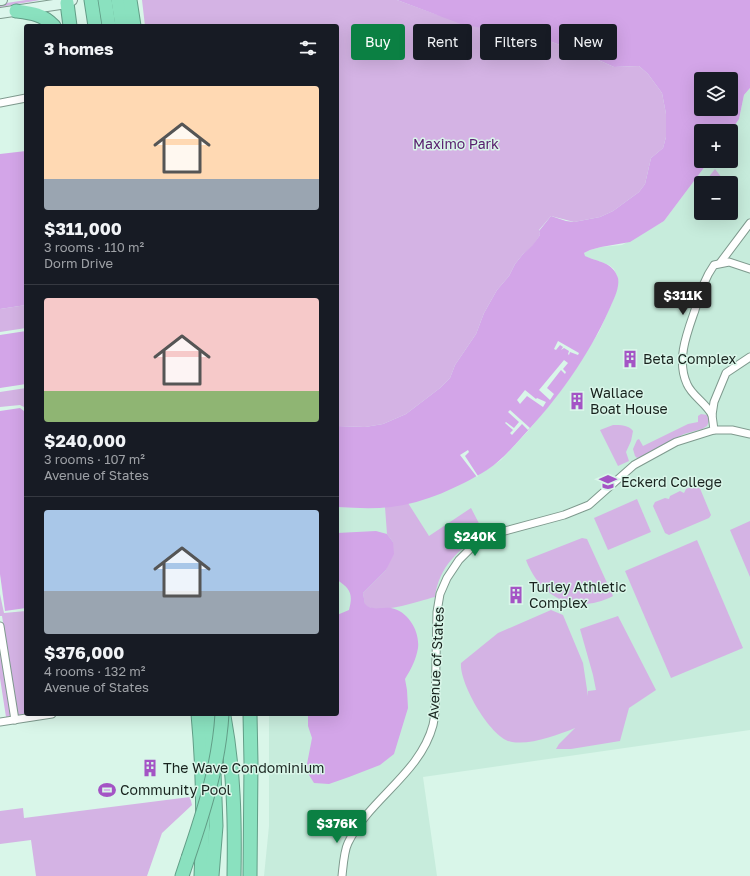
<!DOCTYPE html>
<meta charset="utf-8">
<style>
:root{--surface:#171b24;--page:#20242c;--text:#f1f3f6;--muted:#9ea1a6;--line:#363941;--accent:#0b8043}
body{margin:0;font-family:"Golos Text",sans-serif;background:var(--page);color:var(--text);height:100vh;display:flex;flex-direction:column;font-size:15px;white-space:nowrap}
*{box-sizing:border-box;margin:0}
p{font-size:13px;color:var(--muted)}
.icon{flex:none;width:22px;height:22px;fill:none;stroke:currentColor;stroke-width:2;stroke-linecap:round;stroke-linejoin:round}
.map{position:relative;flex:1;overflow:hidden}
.panel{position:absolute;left:24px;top:24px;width:315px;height:692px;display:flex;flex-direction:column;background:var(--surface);border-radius:4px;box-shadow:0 4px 16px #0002}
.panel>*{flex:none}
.banner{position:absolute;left:351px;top:24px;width:339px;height:36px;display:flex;gap:8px}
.buttons{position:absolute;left:694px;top:72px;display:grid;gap:8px}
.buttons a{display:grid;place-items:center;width:44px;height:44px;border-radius:4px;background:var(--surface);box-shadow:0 4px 16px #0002;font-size:20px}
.price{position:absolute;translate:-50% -34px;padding:0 9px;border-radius:4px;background:var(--accent);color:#fff;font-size:13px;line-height:26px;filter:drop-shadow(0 1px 2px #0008)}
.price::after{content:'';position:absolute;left:50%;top:24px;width:12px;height:9px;margin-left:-6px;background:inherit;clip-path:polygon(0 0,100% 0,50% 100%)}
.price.current{background:#222;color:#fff}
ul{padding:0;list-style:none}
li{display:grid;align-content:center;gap:8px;height:212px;padding:0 20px}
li+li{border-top:1px solid var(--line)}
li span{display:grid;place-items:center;height:124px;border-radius:4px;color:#555}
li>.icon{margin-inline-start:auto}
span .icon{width:72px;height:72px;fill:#fffc;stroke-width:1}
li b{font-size:17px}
h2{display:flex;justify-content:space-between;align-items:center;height:48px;padding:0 20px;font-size:17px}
.chip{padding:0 14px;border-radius:4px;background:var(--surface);box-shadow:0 4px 16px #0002;font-size:14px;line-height:36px}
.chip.current{background:var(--accent);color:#fff}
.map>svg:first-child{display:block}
</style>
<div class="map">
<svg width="750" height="876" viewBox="0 0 750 876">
<rect width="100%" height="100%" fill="#d9f6e9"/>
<!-- built -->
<path fill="#c7ecdc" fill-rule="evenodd" d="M750,88V730L423,777L437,876H264L269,826V714H337V507L376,508L393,506L417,501L440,493L488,469L501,460L529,430L565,385L599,332L615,296L618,279L614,269L609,265L584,256V253L590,250L601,247L622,245L664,221L709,161H731V131L739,119L744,95ZM701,183H731V213H701Z"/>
<!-- green -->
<g fill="#d4b3e4">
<path d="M26,0H40L0,7V4Z"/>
<path d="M142,0H397L435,14L518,35L541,38L587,55L614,67L639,66L648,74L662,93L666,114V137L663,148L651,158L645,184L639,192L613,211L600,217L574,222L551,216L539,230L540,235L532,247L523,254L515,264L509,276L497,290L484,313L476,334L455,365L450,378L440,388L406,414L383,424L365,427L337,426V26H145Z"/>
<path d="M715,169L726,183H706L708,178Z"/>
<path d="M26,305V328L0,332V309Z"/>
<path d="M26,388V408L20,405L0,407V392Z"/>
<path d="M701,414L707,415L709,421L707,426L702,429L684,434L640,457L637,458L635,456L633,449L637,440L639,439L643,446L688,424L698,422V416Z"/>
<path d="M613,425C620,425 629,425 633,431L631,441L626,452L629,461L618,466L600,430Z"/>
<path d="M695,485L699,486L711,515L709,518L669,535L665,533L653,506L655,502L665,498L669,499L670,496L680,491L684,493L686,489Z"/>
<path d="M637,499L651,532L608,550L594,518Z"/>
<path d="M408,503L429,536L471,508L484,533C459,549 439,566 435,597C419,601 378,616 365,605L363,593L386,570L393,542L387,534L385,507Z"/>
<path d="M750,521V577L730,530Z"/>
<path d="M582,538L587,539L613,596C575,616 540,597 526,560Z"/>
<path d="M697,540L743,648L671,678L625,571Z"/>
<path d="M0,594L4,613L26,611V714L18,715L2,616H0Z"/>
<path d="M551,610L563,615L583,663L588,696V691L596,690L593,675L580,629L618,616L656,690L629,708L620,741L571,749H556L559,744L575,728C558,735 531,745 512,742C491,739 459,683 461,663L498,633Z"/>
<path d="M0,647L11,716L6,717L0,678Z"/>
<path d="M190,797L192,805L162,833L147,876H36L31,840L0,844V811L23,808L24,818Z"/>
</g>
<!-- water -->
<g fill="#d3a5e8" fill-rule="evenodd">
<path d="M397,0H750V88L744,95L739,119L731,131H701V161H709L664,221L630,242L601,247L590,250L584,253L585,256C598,262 613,262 618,278C620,288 613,301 609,310C588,357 557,400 522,437C511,449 501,461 487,470C459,487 425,503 391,507C373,509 355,508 337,507V426L365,427L383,424L406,414L440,388L450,378L455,365L476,334L484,313L497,290L509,276L515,264L523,254L532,246L540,235L539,231L551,216L566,221L574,222L600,217L613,211L639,192L645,184L651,158L663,148L666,137V114L662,93L648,74L639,66L614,67L587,55L541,38L518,35L461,24ZM701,79H731V109H701Z"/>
<path d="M26,151V305L0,309V154Z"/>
<path d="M26,331V384L0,388V335Z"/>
<path d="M20,408L24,411L26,422V608L5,611L0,574V411Z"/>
<path d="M376,531L387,534L393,542L394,554L386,570L363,593L365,604C372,611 382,607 391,608C408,611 420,631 418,648C416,660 411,669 405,679L407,690L408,708L394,754L380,765L349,777L329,784L314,783L309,775L307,764L312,738L308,726V714H337V615L349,610C353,594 351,589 337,580V533Z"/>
<path d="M106,785L114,786L116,789V791C110,796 103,796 97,793L98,789Z"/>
</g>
<!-- pier -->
<g fill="#d9f6e9">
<path d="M558,341L579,353L578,355L570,352L569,355L568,354L569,351L564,348L561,350L563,347L560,345L556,350L554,349Z"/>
<path d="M564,360L568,363L563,369L566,372L565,374L561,370L547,388L554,394L550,400L539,390Z"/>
<path d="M525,390L536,399L537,398L546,402L543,407L527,396L520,404L517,400Z"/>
<path d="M510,410L530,428L528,430L522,424L512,435L510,433L513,430L505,423L506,422L514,428L519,422L508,412Z"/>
<path d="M468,450L469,452L465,456L478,476L477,477L460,455Z"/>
</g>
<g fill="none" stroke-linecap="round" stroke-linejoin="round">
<!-- street casing -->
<g stroke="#7f9a8e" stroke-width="9">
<g id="street">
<path d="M0,103L26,98"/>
<path d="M720,263L750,223"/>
<path d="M712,415C706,403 692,396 687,384C676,360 687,333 695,310C700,294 704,279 714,265L729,262L750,269"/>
<path d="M714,430L712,415L714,402L726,373L750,357"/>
<path d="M0,626L15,720"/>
<path d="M0,722L52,714"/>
<path d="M342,876C343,867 344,851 348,843C369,799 420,774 433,725C434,720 435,714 435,710L437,612L440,594L447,578L459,560L471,548L501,532L564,515L589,505L634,465L676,442L714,430H732L750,434"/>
</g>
</g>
<!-- secondary casing -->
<g stroke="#7f9a8e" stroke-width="12">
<g id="secondary">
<path d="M0,0H2"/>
<path d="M0,13L67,3L72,0"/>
</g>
</g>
<!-- highway casing -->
<g stroke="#629e87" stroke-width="15">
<g id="highway">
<path d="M91,0L95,26"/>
<path d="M105,0L109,26"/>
<path d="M118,0L122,26"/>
<path d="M130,0L134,26"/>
<path d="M67,3L70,26"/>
<path d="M16,11C32,13 42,14 54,26"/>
<path d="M198,714C203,768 204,822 201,876"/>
<path d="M210,714L214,772L216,826L212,876"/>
<path d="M250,714L251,763L250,876"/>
<path d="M224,716C234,770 235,821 234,876"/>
<path d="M182,876L188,858"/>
</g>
</g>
<!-- street -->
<use href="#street" stroke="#fff" stroke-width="7"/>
<!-- secondary -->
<use href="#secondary" stroke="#dcf6ec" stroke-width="10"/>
<!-- highway -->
<use href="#highway" stroke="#8ae1bf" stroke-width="13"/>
<!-- highway-bridge casing -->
<g stroke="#629e87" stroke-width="15" stroke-linecap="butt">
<path id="highway-bridge" d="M188,858C204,811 219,764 222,714"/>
</g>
<!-- highway-bridge -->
<use href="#highway-bridge" stroke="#8ae1bf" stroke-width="13"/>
</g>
<!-- icons -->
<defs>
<g id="building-bare" transform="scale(1.38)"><path d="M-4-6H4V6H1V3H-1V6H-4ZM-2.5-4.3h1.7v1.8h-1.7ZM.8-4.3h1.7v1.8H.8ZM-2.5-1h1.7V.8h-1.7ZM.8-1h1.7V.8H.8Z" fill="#a454c5" stroke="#d9f6e9" stroke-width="2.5" paint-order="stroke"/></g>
<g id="university-bare" transform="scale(1.38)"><path d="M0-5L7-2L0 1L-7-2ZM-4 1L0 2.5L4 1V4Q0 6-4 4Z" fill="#a454c5" stroke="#d9f6e9" stroke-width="2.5" paint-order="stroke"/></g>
<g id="stadium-bare" transform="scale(1.38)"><path d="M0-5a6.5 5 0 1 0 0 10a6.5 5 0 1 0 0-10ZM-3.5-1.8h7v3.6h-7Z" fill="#a454c5" stroke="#d9f6e9" stroke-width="2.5" paint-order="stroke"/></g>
</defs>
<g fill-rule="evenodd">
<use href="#building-bare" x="630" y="359"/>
<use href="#building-bare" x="577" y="401"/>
<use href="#university-bare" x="608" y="482"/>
<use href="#building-bare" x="516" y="595"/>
<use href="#building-bare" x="150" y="768"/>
<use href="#stadium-bare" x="107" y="790"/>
</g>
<g text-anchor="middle" stroke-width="3" stroke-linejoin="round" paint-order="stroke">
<!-- park labels -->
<g font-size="14" fill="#59216f" stroke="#d9f6e9">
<text x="456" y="149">Maximo Park</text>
</g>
<!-- poi labels -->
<g font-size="14" fill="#18231e" stroke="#d9f6e9" text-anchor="start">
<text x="643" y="364">Beta Complex</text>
<text x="590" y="398">Wallace<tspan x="590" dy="16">Boat House</tspan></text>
<text x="621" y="487">Eckerd College</text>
<text x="529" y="592">Turley Athletic<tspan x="529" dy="16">Complex</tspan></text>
<text x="163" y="773">The Wave Condominium</text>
<text x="120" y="795">Community Pool</text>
</g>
<!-- street labels -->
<g font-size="14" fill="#18231e" stroke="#d9f6e9">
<text transform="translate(436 663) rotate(-87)" y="5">Avenue of States</text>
</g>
</g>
</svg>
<div class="buttons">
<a><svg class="icon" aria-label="layers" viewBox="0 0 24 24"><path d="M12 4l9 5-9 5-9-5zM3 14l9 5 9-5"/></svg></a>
<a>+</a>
<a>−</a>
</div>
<b class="price current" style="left:683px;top:316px">$311K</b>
<b class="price" style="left:475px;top:557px">$240K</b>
<b class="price" style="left:337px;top:844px">$376K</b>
<div class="banner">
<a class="chip current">Buy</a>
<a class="chip">Rent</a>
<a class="chip">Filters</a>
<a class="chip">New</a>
</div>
<section class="panel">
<h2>3 homes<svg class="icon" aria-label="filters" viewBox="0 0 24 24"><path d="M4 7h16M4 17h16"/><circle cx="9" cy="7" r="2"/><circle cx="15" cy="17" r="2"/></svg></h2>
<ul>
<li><span style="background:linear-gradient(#ffd9b3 75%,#9aa5b1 0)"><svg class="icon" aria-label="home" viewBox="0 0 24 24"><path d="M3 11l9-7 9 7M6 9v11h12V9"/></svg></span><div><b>$311,000</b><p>3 rooms · 110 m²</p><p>Dorm Drive</p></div></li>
<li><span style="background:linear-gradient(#f6c9c9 75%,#8fb573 0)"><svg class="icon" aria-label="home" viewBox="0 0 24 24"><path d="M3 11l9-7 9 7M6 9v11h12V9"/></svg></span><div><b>$240,000</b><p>3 rooms · 107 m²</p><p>Avenue of States</p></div></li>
<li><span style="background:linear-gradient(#a9c7e8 65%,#9aa5b1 0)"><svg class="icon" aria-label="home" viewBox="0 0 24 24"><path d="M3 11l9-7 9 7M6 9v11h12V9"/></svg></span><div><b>$376,000</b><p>4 rooms · 132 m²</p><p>Avenue of States</p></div></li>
</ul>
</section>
</div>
